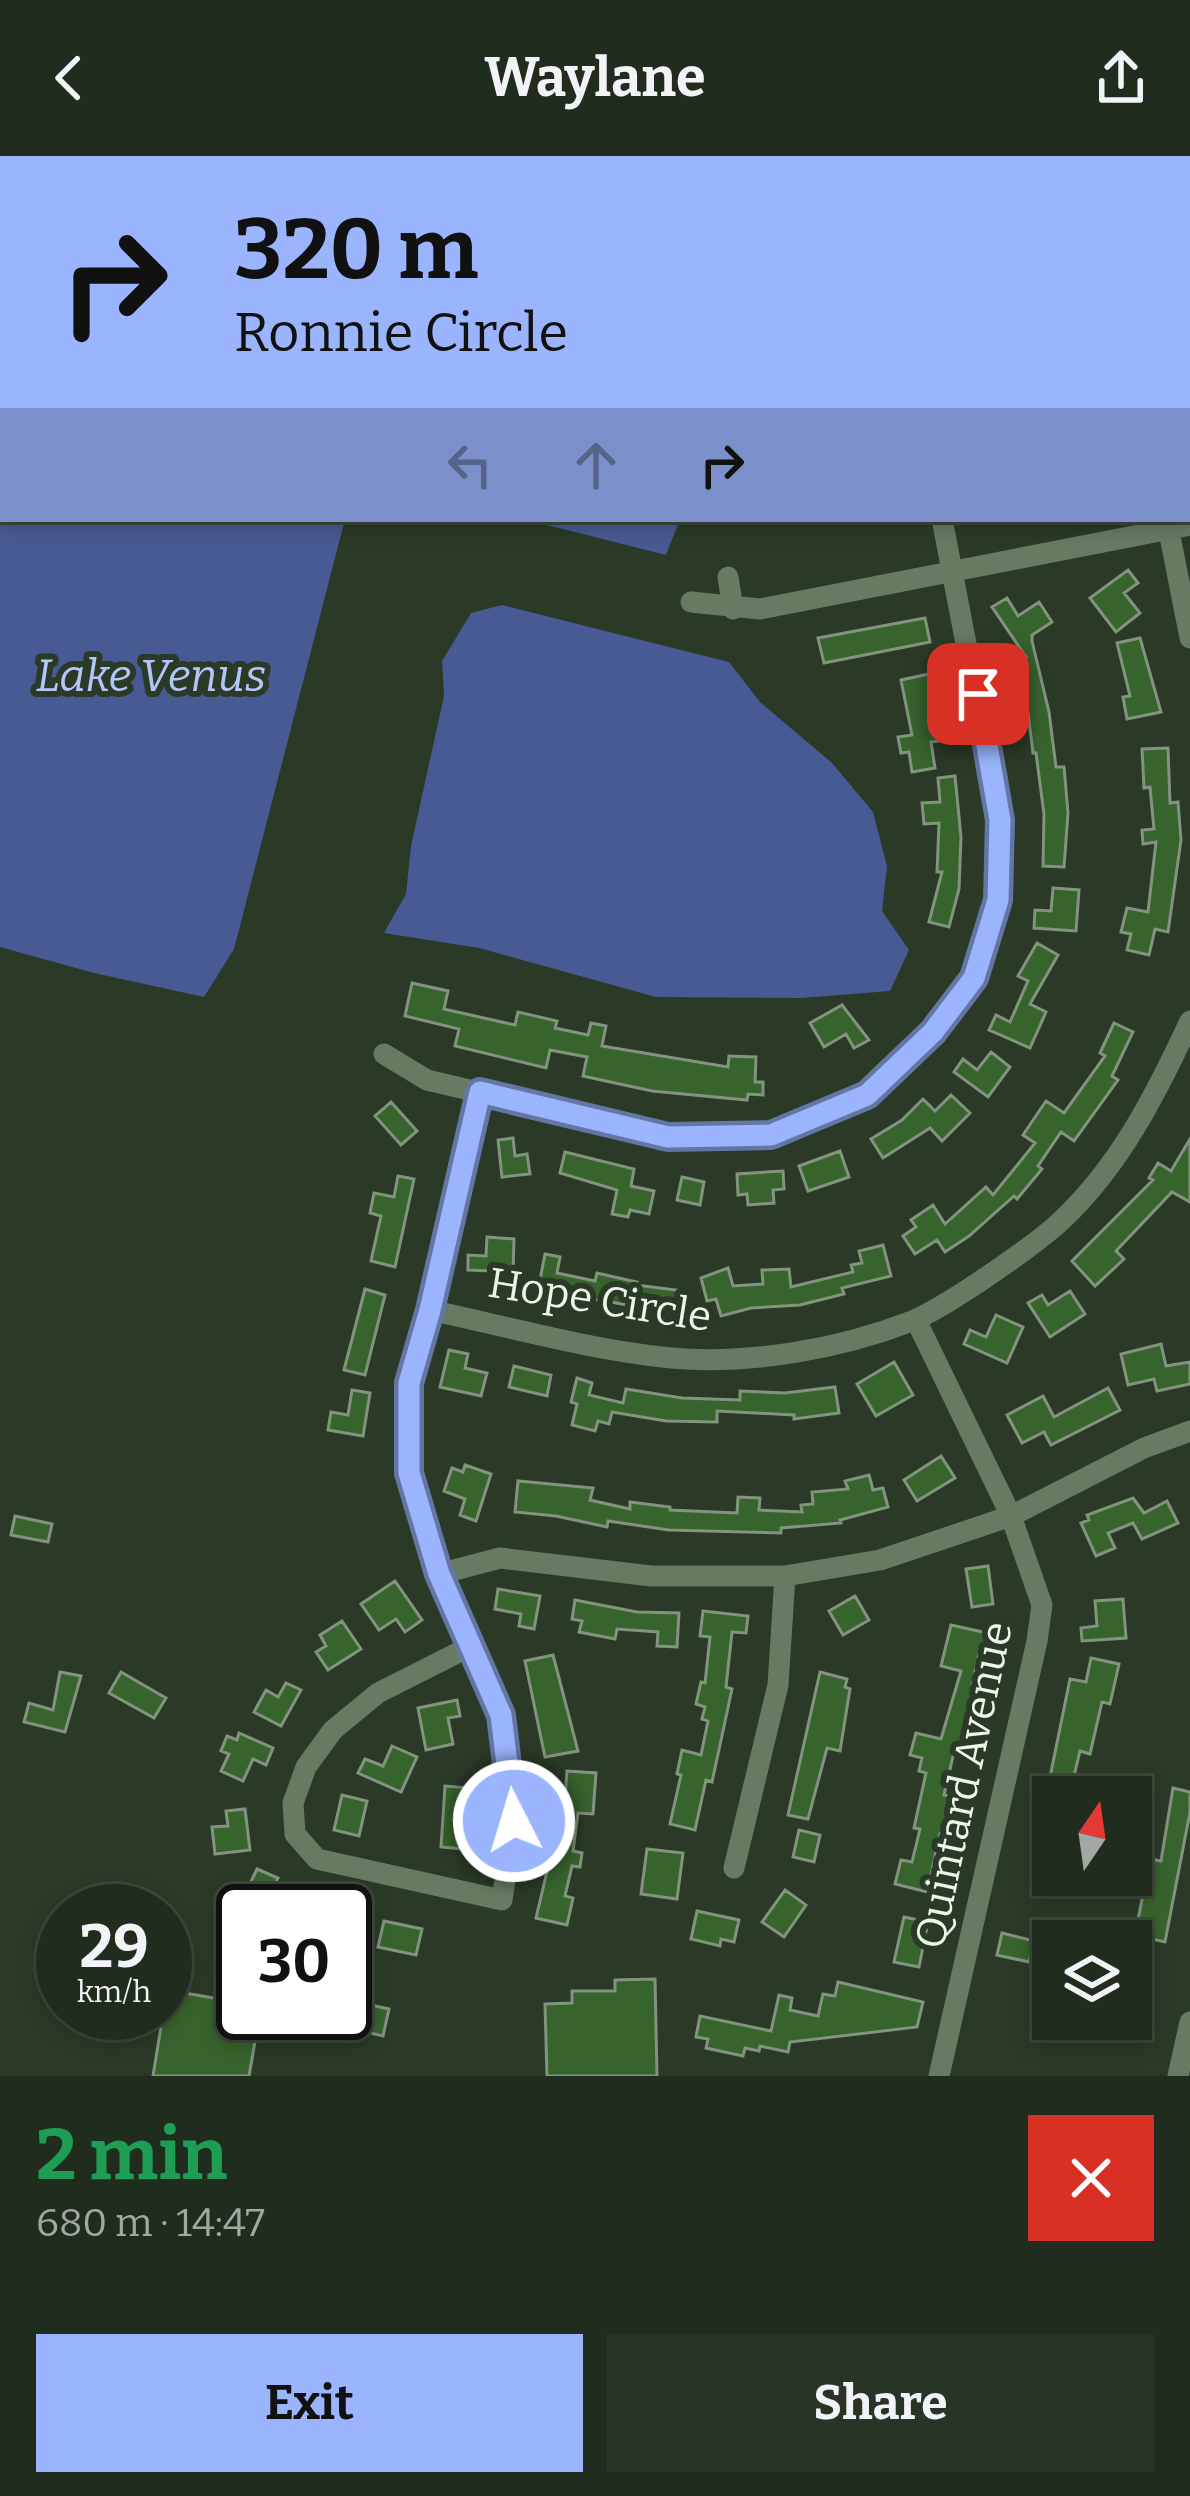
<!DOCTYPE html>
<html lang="en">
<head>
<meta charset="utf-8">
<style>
  :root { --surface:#202c1d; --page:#283426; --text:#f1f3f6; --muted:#a2a7a4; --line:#3d483b; --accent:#9ab5fd }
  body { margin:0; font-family:Bitter,serif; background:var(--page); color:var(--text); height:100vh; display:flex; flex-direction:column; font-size:45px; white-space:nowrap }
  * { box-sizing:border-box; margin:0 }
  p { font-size:39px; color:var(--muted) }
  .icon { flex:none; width:66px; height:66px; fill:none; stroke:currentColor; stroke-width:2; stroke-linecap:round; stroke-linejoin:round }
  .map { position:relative; height:1920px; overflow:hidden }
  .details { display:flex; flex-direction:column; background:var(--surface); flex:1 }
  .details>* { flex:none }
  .banner { position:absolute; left:0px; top:0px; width:1191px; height:366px; box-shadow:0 6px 18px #0003,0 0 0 3px var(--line); background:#9ab5fd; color:#111; overflow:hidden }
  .needle { width:78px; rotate:13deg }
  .fabs { position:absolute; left:1032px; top:1620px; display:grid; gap:24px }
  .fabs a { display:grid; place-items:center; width:120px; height:120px; border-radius:0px; background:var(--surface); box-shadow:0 6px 18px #0003,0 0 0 3px var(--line); font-size:60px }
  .speed { position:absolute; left:36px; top:1728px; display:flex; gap:24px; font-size:60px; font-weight:700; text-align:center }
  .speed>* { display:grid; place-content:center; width:156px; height:156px; border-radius:50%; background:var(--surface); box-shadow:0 6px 18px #0003,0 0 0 3px var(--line); line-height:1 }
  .speed small { font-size:30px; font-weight:400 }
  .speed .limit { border:6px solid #111; border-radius:18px; background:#fff; color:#111 }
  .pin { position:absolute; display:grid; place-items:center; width:102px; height:102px; color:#fff; margin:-51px; border-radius:24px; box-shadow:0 6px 18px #0006 }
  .me { position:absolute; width:132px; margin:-66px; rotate:355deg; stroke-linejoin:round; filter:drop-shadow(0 0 9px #0008) }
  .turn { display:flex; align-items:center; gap:42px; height:252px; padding:0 36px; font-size:54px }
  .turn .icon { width:156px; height:156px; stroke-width:2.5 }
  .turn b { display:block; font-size:84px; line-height:102px }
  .lanes { display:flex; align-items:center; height:114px; padding:0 36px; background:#0003; justify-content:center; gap:60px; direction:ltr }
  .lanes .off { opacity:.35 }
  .round { display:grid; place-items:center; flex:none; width:126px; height:126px; border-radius:0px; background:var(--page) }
  .overview { display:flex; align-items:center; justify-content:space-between; height:204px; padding:0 36px }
  h1 { font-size:72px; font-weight:700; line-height:90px; color:#1e9e55 }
  .button { display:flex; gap:24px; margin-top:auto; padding:24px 36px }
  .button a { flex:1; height:138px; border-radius:0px; background:var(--accent); color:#111; font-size:48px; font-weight:700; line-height:138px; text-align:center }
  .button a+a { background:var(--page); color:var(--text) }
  header { display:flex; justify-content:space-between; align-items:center; height:156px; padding:0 36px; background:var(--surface); font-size:54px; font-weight:700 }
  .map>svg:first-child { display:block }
</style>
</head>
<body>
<header><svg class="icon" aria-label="back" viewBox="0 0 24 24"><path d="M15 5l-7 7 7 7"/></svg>Waylane<svg class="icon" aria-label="share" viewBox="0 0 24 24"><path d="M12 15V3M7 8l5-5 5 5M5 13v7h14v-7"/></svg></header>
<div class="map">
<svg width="1190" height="1920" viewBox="0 0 1190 1920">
  <rect width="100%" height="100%" fill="#2b3a27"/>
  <path fill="#475a94" d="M0 0H420L3 3V363H345L234 793 204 841 94 817 0 791Z
    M581 0H1020L578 3Z
    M523 363H680L666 399Z
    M502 449 729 506 760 546 832 607 873 656 887 710 882 755 909 794 890 835 801 842 656 841 479 792 384 777 406 738 411 690 444 540 442 505 471 457Z"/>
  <path fill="#37632d" stroke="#82937e" stroke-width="3" d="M1128 414 1138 427 1124 437 1140 457 1116 476 1090 442Z
    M1007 442 1018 460 1039 446 1052 466 1032 479V485L1049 556 1056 611H1064L1068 657 1064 711 1043 710 1044 658 1036 597H1033L1027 548 1020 550 1010 504 1026 501 992 451Z
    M925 462 930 486 824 507 818 482Z
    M1140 482 1161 556 1127 563 1123 541 1130 540 1117 487Z
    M933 517 947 584 931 586 935 612 912 616 909 596 901 597 898 581 912 579 901 524Z
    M1168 592 1170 647 1178 646 1181 684 1168 776 1155 773 1149 799 1127 794 1131 778 1121 776 1127 752 1148 756 1156 686 1143 688 1142 674 1154 673 1150 631 1144 632 1142 593Z
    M955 620 961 681 959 733 949 771 929 766 942 716H937L939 667 924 668 922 647 940 646 938 622Z
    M1053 732 1079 734 1076 775 1034 772 1035 754 1051 755Z
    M1037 787 1058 799 1030 848 1046 856 1030 892 989 874 996 859 1010 866 1028 825 1018 820Z
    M412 827 448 835 444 853 515 869 518 856 557 865 555 872 588 879 591 867 606 870 602 890 728 911 729 900 756 901 755 926H763V939L748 938 747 944 652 935 583 920 587 901 550 894 546 912 455 890 459 873 405 860Z
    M842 849 869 884 854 892 846 878 824 891 810 867Z
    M1114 867 1133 876 1112 920 1118 924 1074 985 1061 976 1038 1010 1042 1013 1017 1043 1014 1040 969 1080 945 1096 937 1084 915 1098 903 1080 916 1071 911 1064 933 1049 945 1068 986 1031 993 1039 1035 987 1023 979 1046 945 1064 957 1105 900 1100 897Z
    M991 896 1010 911 988 941 954 916 963 903 977 914Z
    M951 939 970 957 942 985 930 972 883 1002 871 983 902 964 923 943 935 955Z
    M391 946 417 975 401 989 375 960Z
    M513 982 515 1000 527 998 530 1018 502 1021 498 984Z
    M1190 983V1046L1172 1036 1116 1095 1124 1103 1095 1130 1072 1105 1153 1024 1149 1022 1158 1007 1171 1015Z
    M840 995 849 1021 808 1035 799 1010Z
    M565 996 634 1013 631 1030 654 1035 649 1058 630 1054 628 1061 612 1058 617 1034 560 1017Z
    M783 1015 784 1033 773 1034 774 1047 748 1049 747 1038 738 1039 737 1018Z
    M398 1020 414 1023 395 1111 371 1105 381 1060 370 1057 374 1037 394 1041Z
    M682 1021 704 1026 700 1049 677 1044Z
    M487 1081 514 1083 513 1116 468 1114V1099L486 1100Z
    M883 1089 891 1120 842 1132 844 1138 800 1149 751 1152 721 1160 716 1143 707 1145 701 1122 728 1112 733 1130 763 1128 762 1114 789 1113 791 1131 853 1116 851 1109 862 1107 859 1095Z
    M545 1098 560 1101 557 1117 595 1125 597 1117 637 1126 636 1129 684 1135 682 1158 538 1134Z
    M365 1133 385 1139 365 1219 344 1214Z
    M1070 1135 1085 1158 1050 1181 1028 1147 1042 1139 1048 1149Z
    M996 1159 1023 1171 1007 1207 964 1188 970 1174 986 1181Z
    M1161 1188 1166 1210 1190 1206V1228L1157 1235 1154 1223 1128 1229 1121 1198Z
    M449 1194 468 1198 465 1212 487 1217 481 1240 440 1231Z
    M894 1206 913 1239 876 1260 857 1228Z
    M514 1210 551 1219 547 1240 509 1231Z
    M577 1222 592 1227 589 1239 623 1247 626 1233 682 1242 740 1244V1235L785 1237 835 1231 839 1257 794 1263V1259L717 1255V1266L666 1265 612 1256 609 1268 598 1265 595 1275 572 1269 577 1248 571 1246Z
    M1108 1232 1120 1254 1051 1289 1044 1276 1022 1287 1007 1259 1043 1240 1054 1261Z
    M352 1234 370 1237 363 1280 328 1274 331 1256 348 1259Z
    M941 1300 955 1322 917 1345 904 1324Z
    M465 1309 491 1318 476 1365 460 1359 465 1343 444 1335 452 1312 463 1316Z
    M869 1319 873 1334 883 1332 888 1351 840 1364 841 1367 781 1372V1377L669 1374 608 1365 607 1371 556 1360 515 1356 518 1325 593 1332 590 1344 630 1353V1346L670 1351V1354L737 1357 738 1341 760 1342 759 1354 802 1356 801 1349 813 1348 812 1336 848 1333 845 1325Z
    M1133 1342 1144 1357 1167 1345 1178 1367 1142 1383 1133 1367 1108 1377 1115 1392 1096 1400 1081 1367 1089 1364 1087 1359Z
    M15 1360 52 1368 48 1386 11 1379Z
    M988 1410 993 1448 972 1451 966 1413Z
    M395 1425 422 1464 405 1476 396 1463 379 1474 361 1448Z
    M498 1433 540 1440 534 1473 519 1470 521 1458 495 1453Z
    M855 1440 869 1464 843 1479 829 1455Z
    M1123 1443 1126 1482 1082 1485 1081 1472 1097 1470 1095 1445Z
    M575 1444 637 1456 679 1457 677 1491 657 1490 658 1476 617 1473 615 1483 579 1476 582 1465 572 1463Z
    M703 1455 748 1460 746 1477 732 1476 726 1531 732 1533 712 1626 706 1624 695 1674 670 1668 681 1619 677 1618 682 1594 701 1599 708 1565 702 1563 705 1551 696 1548 701 1526 705 1527 710 1481 700 1480Z
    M342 1465 361 1493 328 1514 316 1496 326 1490 320 1479Z
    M951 1469 996 1479 993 1496 980 1493 972 1529 983 1531 971 1585 968 1599 954 1596 944 1639 955 1641 947 1679 940 1678 927 1736 895 1728 901 1704 912 1706 920 1673 914 1672 926 1617 919 1615 922 1602 910 1599 916 1577 941 1583 961 1515 941 1510Z
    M553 1499 578 1595 545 1601 525 1505Z
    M1091 1502 1119 1508 1110 1548 1102 1546 1090 1598 1080 1595 1069 1641H1046L1070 1523 1086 1526Z
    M60 1516 81 1520 65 1576 24 1566 29 1547 53 1554Z
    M121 1516 166 1542 154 1562 109 1537Z
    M820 1516 847 1523 845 1531 850 1533 840 1595 827 1592 808 1663 788 1659Z
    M286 1527 301 1534 281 1570 254 1556 266 1534 278 1541Z
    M457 1544 460 1560 448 1562 453 1588 426 1594 418 1552Z
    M239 1577 273 1592 266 1609 253 1603 243 1625 221 1615 229 1598 221 1595 227 1580 237 1584Z
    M392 1590 417 1601 401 1636 358 1617 365 1603 383 1610Z
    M567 1615 596 1617 593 1658 578 1657 573 1695 582 1697 580 1711 572 1710 565 1740 573 1742 567 1769 536 1762 549 1707 553 1655H549L550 1640 565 1641Z
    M445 1630 469 1632 464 1693 441 1691Z
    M1173 1632 1190 1636V1656L1165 1786 1135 1779 1150 1703 1161 1705Z
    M342 1639 367 1645 359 1680 334 1674Z
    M1048 1642H1053V1690L1038 1686Z
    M245 1653 250 1694 215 1698 212 1671 228 1670 226 1655Z
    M799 1674 820 1679 814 1706 793 1701Z
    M647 1693 683 1697 677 1743 641 1738Z
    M257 1713 278 1722 269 1741 298 1755H237Z
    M785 1734 806 1749 784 1781 762 1766Z
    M697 1755 739 1764 734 1786 721 1783 720 1790 691 1783Z
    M904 1761 928 1766 919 1811 894 1806Z
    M384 1765 422 1773 416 1799 378 1791Z
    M1002 1777 1034 1785 1029 1806 997 1799Z
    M655 1823 657 1920H547L545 1848 572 1847V1835H615V1824Z
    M838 1826 923 1846 917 1871 790 1886 788 1896 760 1890 759 1895 745 1892 743 1900 706 1892 708 1883 696 1881 700 1860 771 1875 779 1839 792 1842 790 1854 818 1860 823 1838 835 1840Z
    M167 1834 243 1847V1857H260L249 1920H153Z
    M356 1846 389 1853 383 1880 350 1872Z"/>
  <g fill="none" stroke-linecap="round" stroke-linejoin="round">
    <path stroke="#677a62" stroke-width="21" d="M1167 365 1190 482
      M728 421 733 453
      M691 446 760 453 1190 369
      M384 898 427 924 668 981 771 978 867 939 933 876 974 822 998 744 1000 664 942 363
      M430 1154C509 1171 590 1194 671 1202 749 1209 840 1193 912 1165 946 1151 1036 1089 1063 1063 1121 1008 1157 936 1190 865
      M916 1164 1011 1360 1042 1449 1037 1485 939 1920
      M439 1418 500 1402 651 1420H785L880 1404 1011 1360 1144 1292 1190 1275
      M469 1491 378 1537 333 1574 306 1611 293 1647 295 1678 317 1703 502 1744 514 1665 501 1559 439 1418 409 1317V1227L480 936
      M734 1712 778 1529 785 1420
      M1178 1920 1190 1866"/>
  </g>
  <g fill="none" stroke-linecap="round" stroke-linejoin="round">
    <defs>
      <path id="route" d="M514 1665 501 1559 439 1418 409 1317V1227L430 1154 480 936 668 981 771 979 867 939 933 876 974 822 998 744 1000 664 978 538"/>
    </defs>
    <use href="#route" stroke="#6476a4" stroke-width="30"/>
    <use href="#route" stroke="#9ab5fd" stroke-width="21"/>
  </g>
  <g text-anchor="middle" stroke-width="12" stroke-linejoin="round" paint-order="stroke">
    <g font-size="42" fill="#ebf5e9" stroke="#2b3a27">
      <text transform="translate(600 1143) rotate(9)" y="15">Hope Circle</text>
      <text transform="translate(963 1629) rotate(-78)" y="15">Quintard Avenue</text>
    </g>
    <g font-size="45" font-style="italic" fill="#b2c6fa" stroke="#2b3a27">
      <text x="151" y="535">Lake Venus</text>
    </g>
  </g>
</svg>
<div class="fabs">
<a><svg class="needle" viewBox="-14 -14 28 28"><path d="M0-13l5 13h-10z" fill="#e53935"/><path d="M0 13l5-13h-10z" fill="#a2a7a4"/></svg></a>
<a><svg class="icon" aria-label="layers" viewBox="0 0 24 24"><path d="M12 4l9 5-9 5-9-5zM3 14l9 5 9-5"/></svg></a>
</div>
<div class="speed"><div>29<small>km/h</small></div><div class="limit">30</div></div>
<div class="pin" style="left:978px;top:538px;background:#d93025"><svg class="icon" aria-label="arrive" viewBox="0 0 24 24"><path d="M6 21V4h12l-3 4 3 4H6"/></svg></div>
<svg class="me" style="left:514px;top:1665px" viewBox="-20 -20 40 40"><circle r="17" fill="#9ab5fd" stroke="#fff" stroke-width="3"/><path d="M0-11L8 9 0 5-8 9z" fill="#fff"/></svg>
<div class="banner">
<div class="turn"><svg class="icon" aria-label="right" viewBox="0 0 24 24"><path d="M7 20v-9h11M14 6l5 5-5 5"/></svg><div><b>320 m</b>Ronnie Circle</div></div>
<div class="lanes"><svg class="icon off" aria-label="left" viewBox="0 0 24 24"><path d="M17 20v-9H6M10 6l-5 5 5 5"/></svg><svg class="icon off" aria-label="ahead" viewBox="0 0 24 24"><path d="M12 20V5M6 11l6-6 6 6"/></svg><svg class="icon" aria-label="right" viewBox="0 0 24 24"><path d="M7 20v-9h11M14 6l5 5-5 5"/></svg></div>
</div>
</div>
<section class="details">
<div class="overview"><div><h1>2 min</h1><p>680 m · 14:47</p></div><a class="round" style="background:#d93025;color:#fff"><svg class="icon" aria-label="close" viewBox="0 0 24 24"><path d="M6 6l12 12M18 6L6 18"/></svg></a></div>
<div class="button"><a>Exit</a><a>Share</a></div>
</section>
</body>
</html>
